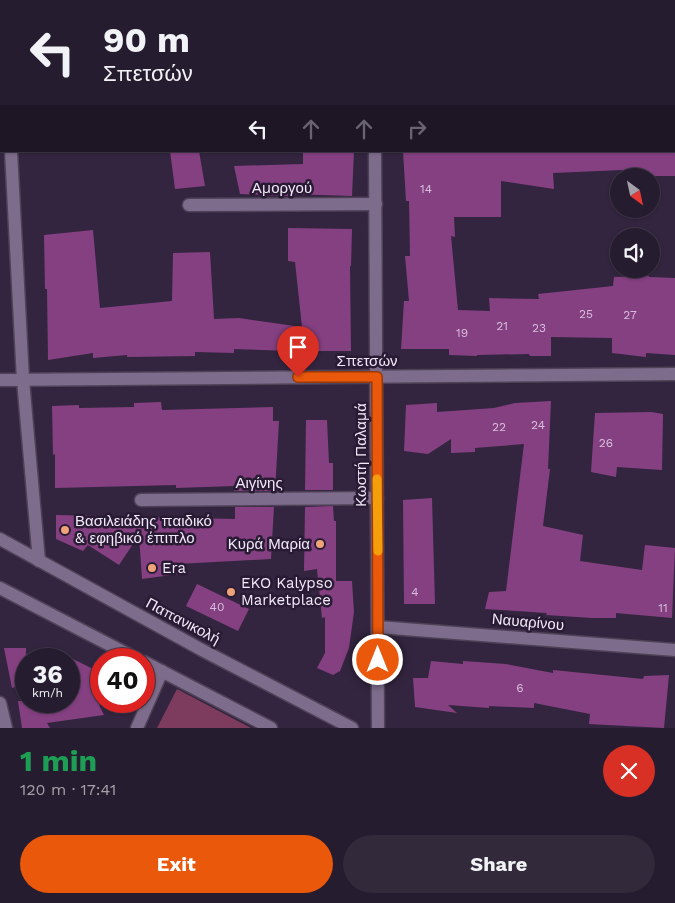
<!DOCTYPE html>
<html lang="en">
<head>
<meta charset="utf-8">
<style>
  :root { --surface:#261c2f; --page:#32293b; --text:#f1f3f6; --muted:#a4a1aa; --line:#423a4b; --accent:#ea580c }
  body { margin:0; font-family:"Work Sans",sans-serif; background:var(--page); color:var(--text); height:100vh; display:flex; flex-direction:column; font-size:19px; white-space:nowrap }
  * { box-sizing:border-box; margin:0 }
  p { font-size:16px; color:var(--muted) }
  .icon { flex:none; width:28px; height:28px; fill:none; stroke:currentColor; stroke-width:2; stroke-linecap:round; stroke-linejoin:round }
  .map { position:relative; height:728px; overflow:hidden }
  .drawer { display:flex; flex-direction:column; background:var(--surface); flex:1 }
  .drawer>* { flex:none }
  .guide { position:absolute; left:0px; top:0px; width:675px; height:152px; box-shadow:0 1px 4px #0004,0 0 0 1px var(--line); background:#261c2f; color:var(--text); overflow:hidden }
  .needle { width:32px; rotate:147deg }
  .tools { position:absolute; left:610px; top:168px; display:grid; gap:10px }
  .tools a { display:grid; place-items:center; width:50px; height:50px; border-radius:50%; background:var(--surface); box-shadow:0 1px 4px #0004,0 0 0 1px var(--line); font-size:25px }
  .speed { position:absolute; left:15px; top:648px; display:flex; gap:10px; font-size:25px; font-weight:700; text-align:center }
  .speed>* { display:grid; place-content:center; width:65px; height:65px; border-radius:50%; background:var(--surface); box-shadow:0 1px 4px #0004,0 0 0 1px var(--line); line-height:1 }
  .speed small { font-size:12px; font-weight:400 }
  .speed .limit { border:8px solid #d22; background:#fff; color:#111 }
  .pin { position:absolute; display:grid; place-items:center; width:42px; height:42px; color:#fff; margin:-51px -21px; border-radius:50% 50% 50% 0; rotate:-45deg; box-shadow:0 0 5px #0007 }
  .pin .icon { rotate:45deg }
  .me { position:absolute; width:55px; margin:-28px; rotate:0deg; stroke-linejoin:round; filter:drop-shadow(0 0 4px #0008) }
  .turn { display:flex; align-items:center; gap:18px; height:105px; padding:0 20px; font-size:22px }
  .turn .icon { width:65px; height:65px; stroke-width:2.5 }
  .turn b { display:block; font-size:35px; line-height:42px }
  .lanes { display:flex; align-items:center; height:48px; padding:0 20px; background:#0003; justify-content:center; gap:25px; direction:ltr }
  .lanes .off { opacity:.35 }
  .round { display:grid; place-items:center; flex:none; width:52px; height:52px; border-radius:26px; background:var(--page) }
  .headline { display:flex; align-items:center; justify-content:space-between; height:85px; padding:0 20px }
  h1 { font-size:30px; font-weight:700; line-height:38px; color:#1e9e55 }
  .action { display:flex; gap:10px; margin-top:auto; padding:10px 20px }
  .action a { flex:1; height:58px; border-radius:30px; background:var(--accent); color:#fff; font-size:20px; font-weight:700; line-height:58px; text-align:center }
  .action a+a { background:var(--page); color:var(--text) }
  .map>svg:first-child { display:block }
</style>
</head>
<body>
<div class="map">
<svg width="675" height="728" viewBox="0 0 675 728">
  <rect width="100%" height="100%" fill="#33253f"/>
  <path fill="#7d3c5e" d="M177 689 251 728H157Z"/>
  <path fill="#854082" d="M170 151H199L205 186 175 189Z
    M303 151H354L352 196 288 194V196L240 194 234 166 303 164Z
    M403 151H675V176H622V170L553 173 554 189 501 181V217H454L455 237 451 236 458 310 490 311 489 298 539 299 538 294 613 286 614 277 649 276V277L675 278V355L646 353V357L612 353V338L551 337V356H530L529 354 477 355V356L449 355V349H401L404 301H409L405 256H410L409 201H406Z
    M288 228 352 229 351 266H350L351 351H292L234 349V353L195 352V356L127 357V355L93 358V353L48 360 47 289H45L44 235 93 230 100 308 172 301 173 253 210 252 214 319 239 318 302 327 295 262 288 261Z
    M551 401 548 469H550L543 526 583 535 580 561 642 570 645 545 675 548 672 618 616 613V618H592L546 615 547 613 485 609 489 592 506 591 524 444 475 448V452L451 453V439L428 454 404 451 406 405 437 403V412L494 408 515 403Z
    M161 402 162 410 273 407V421H279L275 491H234V486L176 488V485L55 488V454L53 455 52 406 79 405V408L134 407V403Z
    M651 412 663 414 662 470 617 467 616 477 591 472 595 413Z
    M306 420H327L329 463H333V490H305Z
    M432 498 435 604H404L403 500Z
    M333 506 334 521H336V581H352L354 612 349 648 340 671 333 675 317 668 325 653V617L322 618 317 569 304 571 305 507Z
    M235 507H274L271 559 159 565 179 574 142 579 139 535 119 565 88 545 83 551 56 539V515L98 516V521L138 519V517L235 519Z
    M197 584 249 609 238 631 186 606Z
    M4 648H26V684L12 688Z
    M69 657 101 673V679L99 684V705L104 715 47 723 50 728H22L18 701H69Z
    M431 661 463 664V661L506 664 553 673V670L643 679 644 676 669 675 664 728 589 724 590 714 534 703V708L489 706V708L448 705 457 713 415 707 413 678H428Z"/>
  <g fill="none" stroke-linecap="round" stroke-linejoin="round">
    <defs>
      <path id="minor" d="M5 0V1
        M375 1V0
        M615 1V0
        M11 151 23 380 39 561
        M189 205 376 204
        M0 380 675 374
        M141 500 377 498
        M378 627 675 650
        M0 703 6 728
        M137 728 162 671"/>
      <path id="tertiary" d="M674 108H675
        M0 134H1
        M375 151 378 728"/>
      <path id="secondary" d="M0 539 202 650 352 728
        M0 588 137 659
        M144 662 271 728"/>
    </defs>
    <use href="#minor" stroke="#4f4258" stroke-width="15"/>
    <use href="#tertiary" stroke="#4f4258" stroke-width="15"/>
    <use href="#secondary" stroke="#4f4258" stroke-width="15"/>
    <use href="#minor" stroke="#7d6c8b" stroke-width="12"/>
    <use href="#tertiary" stroke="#7d6c8b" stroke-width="12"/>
    <use href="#secondary" stroke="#7d6c8b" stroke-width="12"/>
  </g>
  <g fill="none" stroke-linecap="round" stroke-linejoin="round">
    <defs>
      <path id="route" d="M298 377H377L378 660"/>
    </defs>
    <use href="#route" stroke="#983908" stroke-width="12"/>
    <use href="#route" stroke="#ea580c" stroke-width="9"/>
    <path stroke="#f59e0b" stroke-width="9" d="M377 479 378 551"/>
  </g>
  <g fill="#f0a279" stroke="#291b34" stroke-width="2">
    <circle cx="65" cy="530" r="5"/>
    <circle cx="320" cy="544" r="5"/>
    <circle cx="152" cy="568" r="5"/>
    <circle cx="231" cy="592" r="5"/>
  </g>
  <g text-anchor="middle" stroke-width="5" stroke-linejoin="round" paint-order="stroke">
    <g font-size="12" fill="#d7bfdc">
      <text x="426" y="193">14</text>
      <text x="586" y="318">25</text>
      <text x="630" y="319">27</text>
      <text x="502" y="330">21</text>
      <text x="539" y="332">23</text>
      <text x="462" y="337">19</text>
      <text x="538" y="429">24</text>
      <text x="499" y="431">22</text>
      <text x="606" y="447">26</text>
      <text x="415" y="596">4</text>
      <text x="217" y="611">40</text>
      <text x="663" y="612">11</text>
      <text x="520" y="692">6</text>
    </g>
    <g font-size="15" fill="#f2e9fa" stroke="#291b34">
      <text x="282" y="193">Αμοργού</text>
      <text x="367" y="366">Σπετσών</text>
      <text transform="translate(361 455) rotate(-90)" y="5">Κωστή Παλαμά</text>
      <text x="259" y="488">Αιγίνης</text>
      <text transform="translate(183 621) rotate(28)" y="5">Παπανικολή</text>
      <text transform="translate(528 622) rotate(5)" y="5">Ναυαρίνου</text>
    </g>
    <g font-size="15" fill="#f2e9fa" stroke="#291b34" text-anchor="start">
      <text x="75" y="526">Βασιλειάδης παιδικό<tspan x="75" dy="17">&amp; εφηβικό έπιπλο</tspan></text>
      <text x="310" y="549" text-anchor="end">Κυρά Μαρία</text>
      <text x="162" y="573">Era</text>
      <text x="241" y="588">EKO Kalypso<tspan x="241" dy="17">Marketplace</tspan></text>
    </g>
  </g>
</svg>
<div class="tools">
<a><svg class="needle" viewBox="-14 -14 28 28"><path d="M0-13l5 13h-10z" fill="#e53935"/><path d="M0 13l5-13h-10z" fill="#a4a1aa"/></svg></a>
<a><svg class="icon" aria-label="sound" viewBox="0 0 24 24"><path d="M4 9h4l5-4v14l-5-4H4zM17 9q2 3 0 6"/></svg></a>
</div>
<div class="speed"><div>36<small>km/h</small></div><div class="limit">40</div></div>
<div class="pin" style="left:298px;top:377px;background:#d93025"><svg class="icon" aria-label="arrive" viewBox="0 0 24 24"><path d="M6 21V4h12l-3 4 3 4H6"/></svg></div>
<svg class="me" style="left:378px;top:660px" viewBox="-20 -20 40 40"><circle r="17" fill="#ea580c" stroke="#fff" stroke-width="3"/><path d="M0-11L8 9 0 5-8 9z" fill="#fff"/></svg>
<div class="guide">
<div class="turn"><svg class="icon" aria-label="left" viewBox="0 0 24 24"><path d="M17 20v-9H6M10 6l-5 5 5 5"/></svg><div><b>90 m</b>Σπετσών</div></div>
<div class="lanes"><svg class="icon" aria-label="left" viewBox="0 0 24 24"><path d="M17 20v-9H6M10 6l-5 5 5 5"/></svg><svg class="icon off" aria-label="ahead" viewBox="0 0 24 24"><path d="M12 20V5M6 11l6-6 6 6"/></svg><svg class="icon off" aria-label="ahead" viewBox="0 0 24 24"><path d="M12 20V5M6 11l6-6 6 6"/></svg><svg class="icon off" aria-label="right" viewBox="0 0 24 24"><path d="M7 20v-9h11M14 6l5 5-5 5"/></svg></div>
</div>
</div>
<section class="drawer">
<div class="headline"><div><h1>1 min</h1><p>120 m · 17:41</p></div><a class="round" style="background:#d93025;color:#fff"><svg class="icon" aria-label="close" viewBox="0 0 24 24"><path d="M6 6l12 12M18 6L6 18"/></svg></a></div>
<div class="action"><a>Exit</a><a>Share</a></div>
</section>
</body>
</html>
